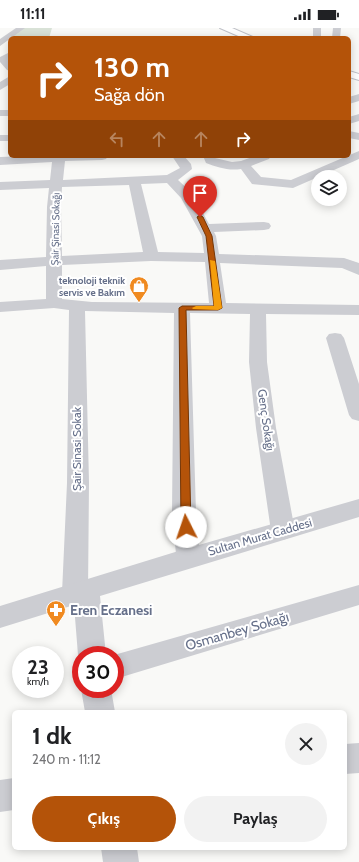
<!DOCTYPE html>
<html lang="tr">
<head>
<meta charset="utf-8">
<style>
  :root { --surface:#fff; --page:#f2f2f2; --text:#202124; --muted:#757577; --accent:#b45309 }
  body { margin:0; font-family:Cabin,sans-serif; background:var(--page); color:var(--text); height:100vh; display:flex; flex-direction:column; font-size:15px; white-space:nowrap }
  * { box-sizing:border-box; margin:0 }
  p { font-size:13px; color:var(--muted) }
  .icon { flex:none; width:22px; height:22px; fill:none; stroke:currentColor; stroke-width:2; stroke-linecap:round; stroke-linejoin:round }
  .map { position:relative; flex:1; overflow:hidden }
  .details { position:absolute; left:12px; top:682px; width:335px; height:140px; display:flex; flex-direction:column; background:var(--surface); border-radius:6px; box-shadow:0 2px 10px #0003 }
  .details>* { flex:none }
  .banner { position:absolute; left:8px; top:8px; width:343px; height:122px; border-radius:6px; box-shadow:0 2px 10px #0003; background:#b45309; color:#fff; overflow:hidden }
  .tools { position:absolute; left:311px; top:142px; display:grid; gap:8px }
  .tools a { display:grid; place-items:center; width:36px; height:36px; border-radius:50%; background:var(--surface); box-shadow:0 2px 10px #0003; font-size:20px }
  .speed { position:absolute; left:12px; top:618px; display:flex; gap:8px; font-size:20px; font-weight:700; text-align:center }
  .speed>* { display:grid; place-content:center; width:52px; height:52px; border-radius:50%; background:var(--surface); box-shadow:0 2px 10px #0003; line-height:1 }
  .speed small { font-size:10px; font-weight:400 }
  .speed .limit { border:6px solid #d22; background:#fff; color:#111 }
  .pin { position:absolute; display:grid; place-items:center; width:34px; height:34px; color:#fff; margin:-41px -17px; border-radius:50% 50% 50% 0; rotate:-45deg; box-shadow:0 0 4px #0007 }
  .pin .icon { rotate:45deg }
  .me { position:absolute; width:44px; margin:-22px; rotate:356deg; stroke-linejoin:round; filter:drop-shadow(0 0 3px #0008) }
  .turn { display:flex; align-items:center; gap:14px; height:84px; padding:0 20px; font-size:18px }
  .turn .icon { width:52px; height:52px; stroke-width:2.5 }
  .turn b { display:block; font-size:28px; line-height:34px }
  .lanes { display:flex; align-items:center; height:38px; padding:0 20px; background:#0003; justify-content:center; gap:20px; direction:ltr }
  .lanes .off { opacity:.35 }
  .round { display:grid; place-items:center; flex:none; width:42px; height:42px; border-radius:21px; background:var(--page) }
  .headline { display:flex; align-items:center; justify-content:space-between; height:68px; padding:0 20px }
  h1 { font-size:24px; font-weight:700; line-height:30px }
  .action { display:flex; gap:8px; margin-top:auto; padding:8px 20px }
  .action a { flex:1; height:46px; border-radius:24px; background:var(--accent); color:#fff; font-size:16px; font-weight:700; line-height:46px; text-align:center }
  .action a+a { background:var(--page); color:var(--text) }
  .status { display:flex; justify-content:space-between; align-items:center; height:28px; padding:0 20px; background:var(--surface); direction:ltr }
  .status svg { height:11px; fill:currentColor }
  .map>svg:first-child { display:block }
</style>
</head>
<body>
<div class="status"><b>11:11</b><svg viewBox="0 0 49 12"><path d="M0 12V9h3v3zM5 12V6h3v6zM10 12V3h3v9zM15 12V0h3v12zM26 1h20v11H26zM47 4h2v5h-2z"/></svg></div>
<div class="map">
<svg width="359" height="834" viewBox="0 0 359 834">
  <rect width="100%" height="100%" fill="#f9f9f7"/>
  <path fill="#d9e2d7" d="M23 0H52L49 10H10V11H8Z"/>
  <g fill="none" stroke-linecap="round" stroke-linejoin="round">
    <defs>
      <path id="secondary" d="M220 0H232L255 10H243Z
        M349 43 359 46V52L349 49Z"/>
    </defs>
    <use href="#secondary" stroke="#c0c2c8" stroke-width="2"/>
    <path fill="#cccdd2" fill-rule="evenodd" d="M16 0H25L0 18V11Z
      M313 0H321V10H313Z
      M333 0H341L340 10H332Z
      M10 24V30L8 32 10 34V43L7 42 0 34V29Z
      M10 48V56L0 62V54Z
      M359 66V73L349 76V69Z
      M0 82H10V88H0Z
      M359 86V93L349 96V89Z
      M349 103 359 105V112L349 110Z
      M0 107H10V113H0Z
      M359 123V131L293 160 252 156 241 141C228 143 217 139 206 135L203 128H215V130L232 134 241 133 255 128H271L269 131 251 138 261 149 291 152Z
      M28 128H108L106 131 102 132 65 133 63 152 167 147 180 140 172 128H184L191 136 192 141 178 152 192 165 209 196 264 194 269 195 271 198 269 201 264 202 214 204 216 208 219 226 344 230 359 235V247L342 240 220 235 226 275 359 277V287L266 286 267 334 276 400 295 503 291 509 283 512 275 509 271 503 256 400 249 334 250 286 190 285 196 485 200 528C194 539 188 541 176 538L173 531 176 526 172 485 174 285 85 283 89 455 88 565 84 572 75 575 66 572 62 565 67 455 69 282 54 280 0 284V274L46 271V238L0 242V232L46 229 47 179 49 160 0 162V154L50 152 52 134 0 137V129ZM167 155 181 170 202 208 204 225 158 224 141 156ZM129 157 143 224 62 228 61 179 62 159ZM151 233 205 234 209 275 92 274 62 271V237Z
      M335 305 341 306 344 310 359 356V393L352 391 349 387 326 310 329 306Z
      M359 557V577L115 651 114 627Z
      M359 715V745L345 746V716Z
      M14 750V782L0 784V752Z"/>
    <path fill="#cccdd2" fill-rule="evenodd" d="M359 471V489L100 568 106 627H81V634L78 627 74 577 0 600V578L185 521Z
      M81 661H111L115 684H85Z
      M101 820H137L139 834H103Z"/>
    <use href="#secondary" fill="#fff" fill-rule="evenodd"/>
  </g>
  <path fill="#b45309" stroke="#753606" d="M200 187 203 189 212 208 222 280 218 282H186L191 499 189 502H182L181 499 179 280 182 278H214L206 208 197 189Z"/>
  <path fill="#f59e0b" d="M210 232 215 233 222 280 218 282 193 281 192 280 196 278H214Z"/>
  <defs>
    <symbol id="shop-pin" viewBox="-11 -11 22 30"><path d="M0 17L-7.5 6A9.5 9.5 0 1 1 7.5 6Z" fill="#f08a20" stroke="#fff"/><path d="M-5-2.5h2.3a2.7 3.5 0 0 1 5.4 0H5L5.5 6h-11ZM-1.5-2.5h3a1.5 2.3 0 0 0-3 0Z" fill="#fff"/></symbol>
    <symbol id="pharmacy-pin" viewBox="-11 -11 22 30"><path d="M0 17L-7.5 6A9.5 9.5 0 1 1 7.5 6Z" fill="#f08a20" stroke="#fff"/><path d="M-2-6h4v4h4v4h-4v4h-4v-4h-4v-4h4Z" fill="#fff"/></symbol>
  </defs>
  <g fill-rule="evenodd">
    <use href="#shop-pin" x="128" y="247" width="22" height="30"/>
    <use href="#pharmacy-pin" x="45" y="571" width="22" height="30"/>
  </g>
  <g text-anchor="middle" stroke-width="4" stroke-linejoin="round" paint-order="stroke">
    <g font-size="10" fill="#66708a" stroke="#fff">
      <text transform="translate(55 201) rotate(-89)" y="4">Şair Şinasi Sokağı</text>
    </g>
    <g font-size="10" font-weight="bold" fill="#66708a" stroke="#fff" text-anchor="end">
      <text x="125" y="256">teknoloji teknik<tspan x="125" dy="12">servis ve Bakım</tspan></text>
    </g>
    <g font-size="12" fill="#66708a" stroke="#fff">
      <text transform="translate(266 392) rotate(82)" y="4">Genç Sokağı</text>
      <text transform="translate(77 421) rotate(-90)" y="4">Şair Sinasi Sokak</text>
      <text transform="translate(260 509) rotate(-16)" y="4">Sultan Murat Caddesi</text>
    </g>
    <g font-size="14" font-weight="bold" fill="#66708a" stroke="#fff" text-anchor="start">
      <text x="70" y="587">Eren Eczanesi</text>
    </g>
    <g font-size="14" fill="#66708a" stroke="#fff">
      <text transform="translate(237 603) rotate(-16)" y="5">Osmanbey Sokağı</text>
    </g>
  </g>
</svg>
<div class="tools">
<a><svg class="icon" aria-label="layers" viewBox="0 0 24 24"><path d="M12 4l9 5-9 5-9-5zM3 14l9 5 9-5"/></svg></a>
</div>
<div class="speed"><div>23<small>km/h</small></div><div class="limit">30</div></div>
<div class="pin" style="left:200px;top:189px;background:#d93025"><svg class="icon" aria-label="arrive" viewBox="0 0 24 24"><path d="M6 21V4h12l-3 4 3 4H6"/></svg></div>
<svg class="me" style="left:186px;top:499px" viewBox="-20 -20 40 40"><circle r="19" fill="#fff"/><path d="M0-13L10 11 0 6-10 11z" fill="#b45309"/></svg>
<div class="banner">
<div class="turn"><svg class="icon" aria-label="right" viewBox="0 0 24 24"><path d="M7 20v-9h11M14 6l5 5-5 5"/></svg><div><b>130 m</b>Sağa dön</div></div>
<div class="lanes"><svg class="icon off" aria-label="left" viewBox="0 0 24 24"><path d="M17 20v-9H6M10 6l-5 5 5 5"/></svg><svg class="icon off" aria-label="ahead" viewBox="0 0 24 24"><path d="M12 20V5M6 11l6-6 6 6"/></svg><svg class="icon off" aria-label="ahead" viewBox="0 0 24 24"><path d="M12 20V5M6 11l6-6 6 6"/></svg><svg class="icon" aria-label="right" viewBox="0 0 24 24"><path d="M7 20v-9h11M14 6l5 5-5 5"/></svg></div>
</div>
<section class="details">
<div class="headline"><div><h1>1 dk</h1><p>240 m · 11:12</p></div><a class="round"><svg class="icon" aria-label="close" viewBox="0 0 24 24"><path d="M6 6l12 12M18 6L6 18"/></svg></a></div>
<div class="action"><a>Çıkış</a><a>Paylaş</a></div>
</section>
</div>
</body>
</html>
